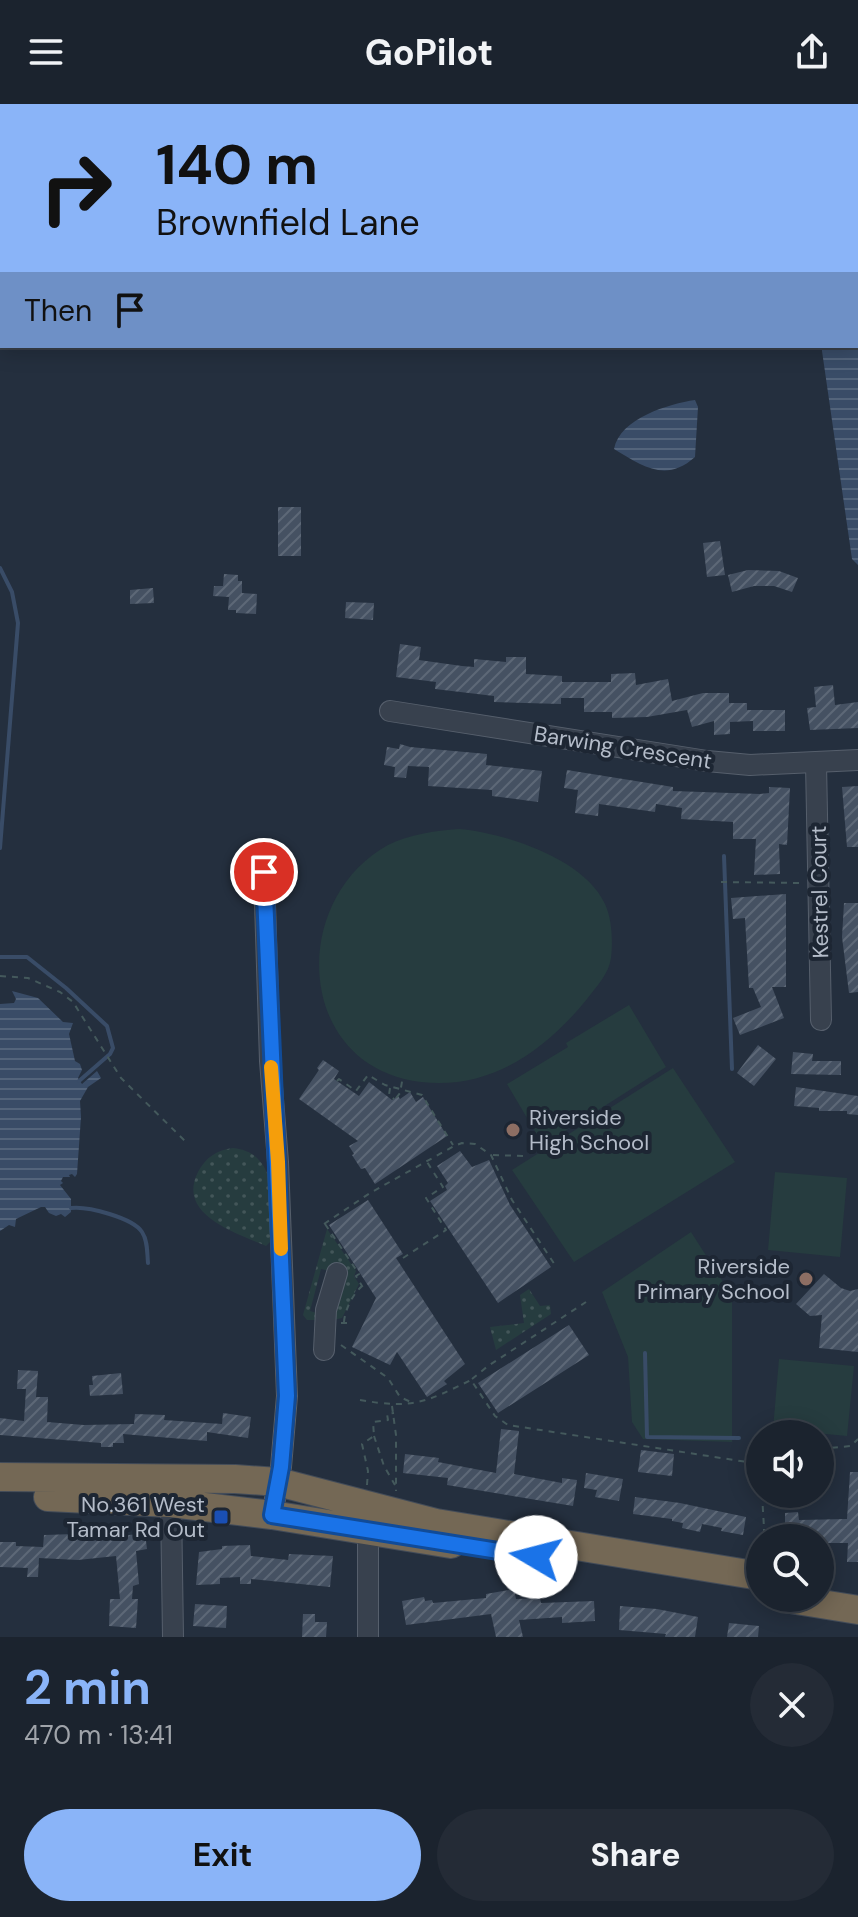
<!DOCTYPE html>
<html lang="en">
<head>
<meta charset="utf-8">
<style>
  :root { --surface:#1b232e; --page:#242b36; --text:#f1f3f6; --muted:#a0a4aa; --line:#39404a; --accent:#8ab4f8 }
  body { margin:0; font-family:"DM Sans",sans-serif; background:var(--page); color:var(--text); height:100vh; display:flex; flex-direction:column; font-size:30px; white-space:nowrap }
  * { box-sizing:border-box; margin:0 }
  p { font-size:26px; color:var(--muted) }
  .icon { flex:none; width:44px; height:44px; fill:none; stroke:currentColor; stroke-width:2; stroke-linecap:round; stroke-linejoin:round }
  .map { position:relative; height:1533px; overflow:hidden }
  .sheet { display:flex; flex-direction:column; background:var(--surface); flex:1 }
  .sheet>* { flex:none }
  .guide { position:absolute; left:0px; top:0px; width:858px; height:244px; box-shadow:0 4px 20px #0003,0 0 0 2px var(--line); background:#8ab4f8; color:#111; overflow:hidden }
  .controls { position:absolute; left:746px; top:1316px; display:grid; gap:16px }
  .controls a { display:grid; place-items:center; width:88px; height:88px; border-radius:50%; background:var(--surface); box-shadow:0 4px 20px #0003,0 0 0 2px var(--line); font-size:40px }
  .pin { position:absolute; display:grid; place-items:center; width:68px; height:68px; color:#fff; margin:-34px; border:4px solid #fff; border-radius:50%; box-shadow:0 2px 8px #0007 }
  .me { position:absolute; width:88px; margin:-44px; rotate:278deg; stroke-linejoin:round; filter:drop-shadow(0 0 6px #0008) }
  .turn { display:flex; align-items:center; gap:28px; height:168px; padding:0 24px; font-size:36px }
  .turn .icon { width:104px; height:104px; stroke-width:2.5 }
  .turn b { display:block; font-size:56px; line-height:68px }
  .then { display:flex; align-items:center; height:76px; padding:0 24px; background:#0003; gap:16px; font-size:30px }
  .round { display:grid; place-items:center; flex:none; width:84px; height:84px; border-radius:42px; background:var(--page) }
  .overview { display:flex; align-items:center; justify-content:space-between; height:136px; padding:0 24px }
  h1 { font-size:48px; font-weight:700; line-height:60px; color:var(--accent) }
  .action { display:flex; gap:16px; margin-top:auto; padding:16px 24px }
  .action a { flex:1; height:92px; border-radius:48px; background:var(--accent); color:#111; font-size:32px; font-weight:700; line-height:92px; text-align:center }
  .action a+a { background:var(--page); color:var(--text) }
  header { display:flex; justify-content:space-between; align-items:center; height:104px; padding:0 24px; background:var(--surface); font-size:36px; font-weight:700 }
  .map>svg:first-child { display:block }
</style>
</head>
<body>
<header><svg class="icon" aria-label="menu" viewBox="0 0 24 24"><path d="M4 6h16M4 12h16M4 18h16"/></svg>GoPilot<svg class="icon" aria-label="share" viewBox="0 0 24 24"><path d="M12 15V3M7 8l5-5 5 5M5 13v7h14v-7"/></svg></header>
<div class="map">
<svg width="858" height="1533" viewBox="0 0 858 1533">
  <defs>
    <pattern id="grass-dots" width="8" height="8" patternUnits="userSpaceOnUse" patternTransform="scale(2)"><rect width="8" height="8" fill="#263c3f"/><path d="M2 2h.1M6 6h.1" fill="none" stroke="#435659" stroke-width="1.8" stroke-linecap="round"/></pattern>
    <pattern id="water-rules" width="6" height="5" patternUnits="userSpaceOnUse" patternTransform="scale(2)"><rect width="6" height="5" fill="#394c67"/><path d="M0 2.5h6" fill="none" stroke="#53647b"/></pattern>
    <pattern id="building-hatch" width="6" height="6" patternUnits="userSpaceOnUse" patternTransform="scale(2)"><rect width="6" height="6" fill="#455162"/><path d="M-1 1l2-2M0 6l6-6M5 7l2-2" fill="none" stroke="#5d6877"/></pattern>
  </defs>
  <rect width="100%" height="100%" fill="#242f3e"/>
  <path fill="url(#grass-dots)" d="M233 1044C280 1049 271 1102 272 1136L266 1142C237 1129 176 1111 198 1068 206 1053 217 1046 233 1044Z
    M327 1125 356 1167 354 1172 359 1180 342 1214 333 1216 330 1167 321 1165 310 1207 320 1210V1216H307L303 1211Z
    M529 1185 540 1202 550 1201 551 1210 496 1246 490 1223 524 1219 520 1191Z"/>
  <path fill="#263c3f" d="M459 725C504 729 584 754 605 800 612 815 613 837 611 854 609 870 596 883 587 895 545 947 490 986 421 978 295 963 288 796 388 741 410 730 434 727 459 725Z
    M629 901 666 963 543 1041 507 980 568 943 566 939Z
    M673 964 735 1058 574 1158 512 1066Z
    M775 1068 847 1074 840 1153 768 1146Z
    M691 1128 732 1192V1338L643 1335 632 1318 628 1253 602 1188Z
    M779 1255 854 1262 847 1332 773 1325Z"/>
  <path fill="url(#water-rules)" d="M858 169V461L852 455 822 247V242H856Z
    M695 296 698 303 695 353C666 379 642 362 614 345 620 314 669 300 695 296Z
    M12 887 38 894 63 918 73 919 69 930 75 957 80 960 82 966 78 974 82 980 97 967 101 974 88 983 80 997 81 1013 77 1070 75 1073 72 1070 69 1071 70 1073H63L61 1077 63 1079 60 1081 71 1095V1108L65 1113 61 1110 56 1112 49 1109 45 1103H41L16 1115 15 1123 9 1121 0 1127V900L14 899 16 895Z"/>
  <g fill="none" stroke-linecap="round" stroke-linejoin="round">
    <path stroke="#394c67" stroke-width="4" d="M0 464 12 488 18 519 0 744
      M724 752 732 965
      M0 853H27L66 884 107 922 113 944 110 950 79 977
      M71 1104C88 1102 133 1114 142 1128 148 1137 147 1149 148 1159
      M645 1249 647 1333 739 1334"/>
  </g>
  <path fill="url(#building-hatch)" d="M278 403H301V452H278Z
    M720 437 725 471 707 473 703 439Z
    M748 466 779 467 798 474 792 488 774 482H754L732 488 728 471Z
    M224 470 238 471V477H242V489L257 490 256 510 236 509V506H228L229 493 213 492 214 482H223Z
    M153 484 154 499 130 500V486Z
    M346 498 374 499 373 516 345 514Z
    M400 540 421 543 419 556 462 562 474 563V555L506 558V553H526V570L562 572V578H611V570L635 569 636 581 668 575 672 597 703 589H729V599H747V606H785V627H753V617L730 618V630L714 631V617L692 623 687 606 647 613 612 614V608H584V594H561V600L494 598V592L435 585 436 578 396 573Z
    M833 581 835 601 858 598V624L810 626 807 604 816 603 814 583Z
    M400 640 410 643 487 650 486 661 542 667 538 698 492 692V686L428 682 429 663 408 662 406 674 394 673 395 663 384 661 387 643 399 645Z
    M567 666 673 683V687L760 690 769 689V683L790 684 787 741 779 740 780 770 754 771 756 735H733V718L681 715 682 704 656 700 655 708 599 700 598 712 575 709 578 686 564 684Z
    M858 682V743H847L842 683Z
    M786 790V883H772L784 914 740 931 733 914 761 903 753 884H749L745 814 733 815 731 794Z
    M844 799H858V888L849 889 842 833Z
    M758 941 776 955 754 982 737 969Z
    M793 948 813 950 812 957H841V971L791 970Z
    M323 956 339 967 334 975 359 992 369 978 392 996 398 992 400 995 410 988 416 998 423 993 447 1032 375 1080 365 1064 361 1065 352 1051 354 1050 349 1042 358 1037 299 995 319 966 317 964Z
    M796 983 858 992V1011L847 1010V1007H819V1004L794 1002Z
    M460 1047 472 1063 489 1056 510 1101 551 1163 498 1199 430 1097 447 1086 445 1082 448 1079 437 1062Z
    M368 1096 403 1150 396 1154 465 1260 444 1277 447 1280 427 1293 397 1248 390 1261 352 1243 376 1194 329 1121Z
    M824 1170 841 1184 850 1187 858 1185V1248L819 1244 822 1211 810 1212 796 1200Z
    M569 1221 589 1251 498 1309 478 1279Z
    M18 1266 38 1267 36 1293H48L47 1318 84 1321 134 1320 135 1310 165 1311 164 1316 222 1320 223 1309 251 1313 248 1334 207 1328V1337L123 1330 124 1339H113V1343H101V1339L0 1331V1314L24 1317 26 1285H17Z
    M121 1269 123 1290 90 1292 89 1281H93L92 1272Z
    M501 1325 519 1327 514 1370 562 1379V1374L577 1376 573 1402 447 1381 448 1374 403 1369 405 1350 439 1354 438 1358 496 1369Z
    M641 1346 674 1350 672 1372 638 1368Z
    M850 1368H858V1458H847L848 1439H820V1434H777V1424H785V1409L798 1408 799 1416 847 1415Z
    M586 1369 623 1375 619 1397 595 1393 597 1386 584 1384Z
    M635 1393 680 1399 746 1413 743 1431 721 1427 722 1424 702 1420 700 1428 682 1424 683 1419 672 1417V1415L633 1410Z
    M105 1429 106 1434 145 1429 147 1445 136 1447 139 1480 133 1482 132 1495H138L136 1524 109 1522 110 1495H120L116 1452 78 1456 39 1454 38 1473H27L28 1464 0 1463V1438H16V1442L43 1443 44 1431Z
    M250 1441 251 1452 288 1456 289 1450 333 1452 330 1483 251 1475V1480H240V1473L220 1474V1480L196 1481 199 1448 222 1445V1442Z
    M514 1485 516 1495 540 1494 541 1499 594 1497 595 1517 562 1519V1513L519 1516 523 1533H496L491 1510 406 1521 402 1497 424 1493 425 1497 432 1496 433 1499 486 1494V1490Z
    M195 1500 227 1502 226 1524 193 1522Z
    M620 1502 657 1505 698 1513 695 1533H665L666 1530 619 1526Z
    M303 1510H315V1518H327L326 1533H302Z
    M729 1519 759 1522 758 1533H727Z"/>
  <g fill="none" stroke-linecap="round" stroke-linejoin="round">
    <defs>
      <path id="minor" d="M390 607 707 657 750 661 858 656
        M816 659 821 916
        M264 768 270 957 278 1058 287 1292 281 1363 272 1411
        M324 1246 326 1206 337 1169
        M171 1399 173 1533
        M368 1426V1533"/>
      <path id="highway" d="M0 1373 235 1375 278 1378 436 1419 760 1472
        M48 1393 171 1399 272 1411 451 1440
        M784 1494 858 1506"/>
    </defs>
    <use href="#minor" stroke="#565f6c" stroke-width="22"/>
    <use href="#highway" stroke="#434c59" stroke-width="30"/>
    <path stroke="#44595c" stroke-width="2" stroke-dasharray="6 6" stroke-linecap="butt" d="M721 778 801 779
      M0 872 28 874 60 888 73 898 121 974 188 1040
      M337 977 339 975 356 987 368 971 385 981 422 991 453 1041
      M390 984 389 991 394 995
      M396 994 400 989 403 972
      M493 1051 523 1052 542 1039
      M324 1120 370 1089 454 1042 462 1039 475 1040 491 1051 512 1096 555 1161
      M325 1120 359 1170 356 1172 362 1182
      M403 1154 446 1126 426 1094 443 1083 427 1058
      M344 1218C345 1204 355 1186 366 1179
      M341 1219H351
      M341 1241 388 1274 400 1293 413 1299
      M472 1275 488 1262 586 1198
      M360 1296C413 1305 424 1299 471 1276L495 1312 508 1321 760 1360
      M392 1302 396 1331V1387
      M374 1332 384 1362 395 1381
      M820 1345 851 1342 858 1335
      M760 1348V1352
      M367 1381 368 1367 362 1340 374 1332 373 1318 388 1316 387 1310 394 1309
      M762 1390 764 1424 768 1434
      M764 1425V1434"/>
    <use href="#minor" stroke="#38414e" stroke-width="20"/>
    <use href="#highway" stroke="#746855" stroke-width="28"/>
  </g>
  <g fill="none" stroke-linecap="round" stroke-linejoin="round">
    <defs>
      <path id="route" d="M264 768 287 1292 281 1363 272 1411 536 1453"/>
    </defs>
    <use href="#route" stroke="#114b97" stroke-width="20"/>
    <use href="#route" stroke="#1a73e8" stroke-width="14"/>
    <path stroke="#f59e0b" stroke-width="14" d="M271 963 278 1058 281 1145"/>
  </g>
  <g fill="#8d6e63" stroke="#1d2633" stroke-width="3">
    <circle cx="513" cy="1026" r="8"/>
    <circle cx="806" cy="1175" r="8"/>
  </g>
  <rect fill="#1a4fb4" stroke="#1d2633" stroke-width="3" x="213" y="1405" width="16" height="16" rx="4"/>
  <g text-anchor="middle" stroke-width="8" stroke-linejoin="round" paint-order="stroke">
    <g font-size="22" fill="#b4bcc9" stroke="#1d2633">
      <text transform="translate(623 643) rotate(9)" y="8">Barwing Crescent</text>
      <text transform="translate(819 788) rotate(-91)" y="8">Kestrel Court</text>
    </g>
    <g font-size="22" fill="#b4bcc9" stroke="#1d2633" text-anchor="end">
      <text x="529" y="1021" text-anchor="start">Riverside<tspan x="529" dy="25">High School</tspan></text>
      <text x="790" y="1170">Riverside<tspan x="790" dy="25">Primary School</tspan></text>
      <text x="205" y="1408">No.361 West<tspan x="205" dy="25">Tamar Rd Out</tspan></text>
    </g>
  </g>
</svg>
<div class="controls">
<a><svg class="icon" aria-label="sound" viewBox="0 0 24 24"><path d="M4 9h4l5-4v14l-5-4H4zM17 9q2 3 0 6"/></svg></a>
<a><svg class="icon" aria-label="search" viewBox="0 0 24 24"><circle cx="10" cy="10" r="6"/><path d="M15 15l6 6"/></svg></a>
</div>
<div class="pin" style="left:264px;top:768px;background:#d93025"><svg class="icon" aria-label="arrive" viewBox="0 0 24 24"><path d="M6 21V4h12l-3 4 3 4H6"/></svg></div>
<svg class="me" style="left:536px;top:1453px" viewBox="-20 -20 40 40"><circle r="19" fill="#fff"/><path d="M0-13L10 11 0 6-10 11z" fill="#1a73e8"/></svg>
<div class="guide">
<div class="turn"><svg class="icon" aria-label="right" viewBox="0 0 24 24"><path d="M7 20v-9h11M14 6l5 5-5 5"/></svg><div><b>140 m</b>Brownfield Lane</div></div>
<div class="then">Then<svg class="icon" aria-label="arrive" viewBox="0 0 24 24"><path d="M6 21V4h12l-3 4 3 4H6"/></svg></div>
</div>
</div>
<section class="sheet">
<div class="overview"><div><h1>2 min</h1><p>470 m · 13:41</p></div><a class="round"><svg class="icon" aria-label="close" viewBox="0 0 24 24"><path d="M6 6l12 12M18 6L6 18"/></svg></a></div>
<div class="action"><a>Exit</a><a>Share</a></div>
</section>
</body>
</html>
